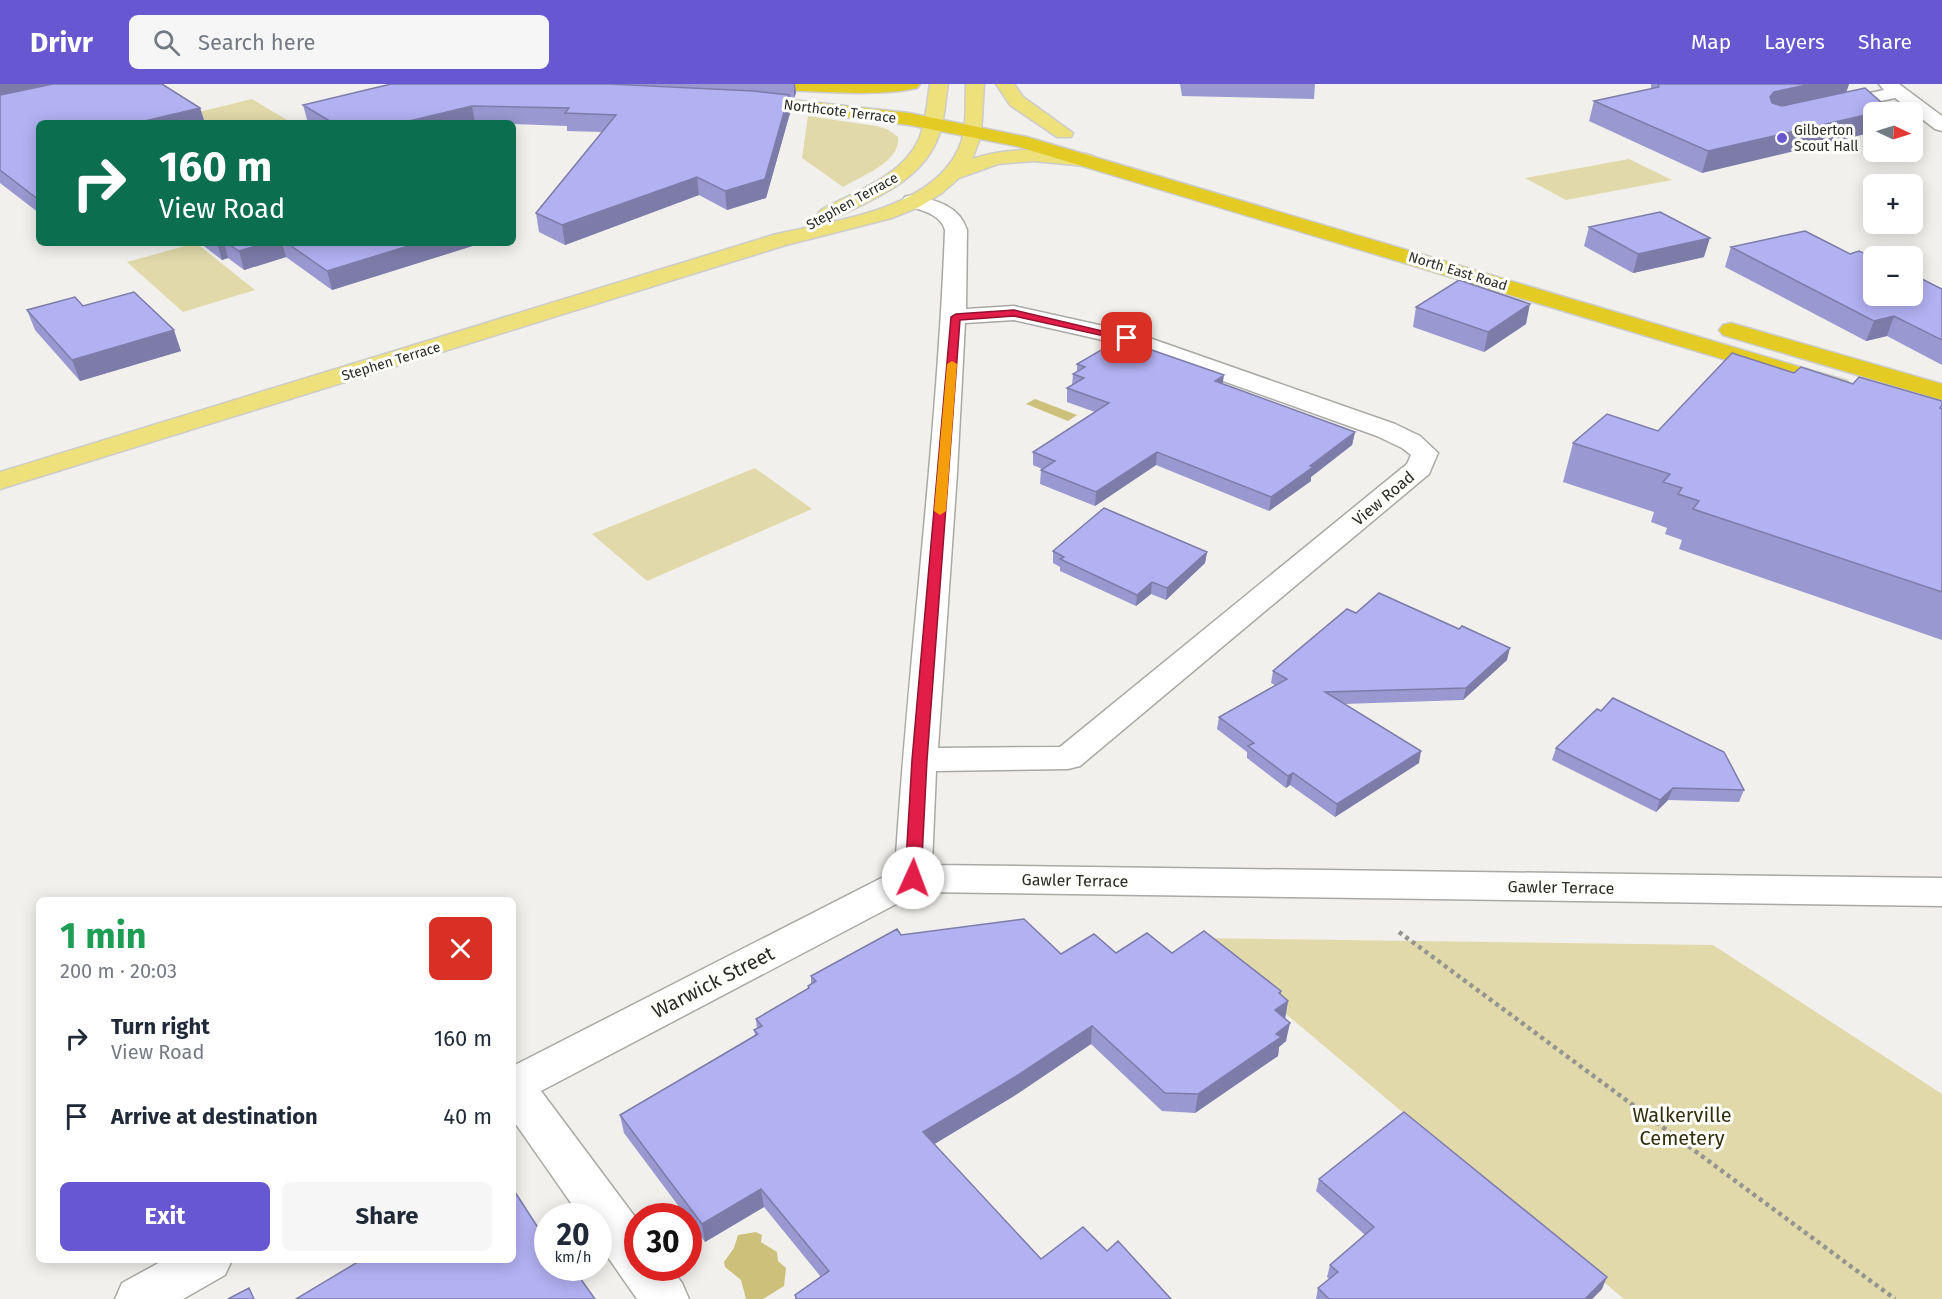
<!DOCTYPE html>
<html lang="en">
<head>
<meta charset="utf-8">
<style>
  :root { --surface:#fff; --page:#f6f6f7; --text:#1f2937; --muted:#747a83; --accent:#6757d0 }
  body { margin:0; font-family:"Fira Sans",sans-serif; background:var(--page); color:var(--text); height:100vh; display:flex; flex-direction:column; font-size:22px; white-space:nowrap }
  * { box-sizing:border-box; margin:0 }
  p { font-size:20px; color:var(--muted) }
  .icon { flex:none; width:33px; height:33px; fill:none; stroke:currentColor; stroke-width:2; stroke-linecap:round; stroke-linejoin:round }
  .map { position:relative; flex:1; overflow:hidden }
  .sheet { position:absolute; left:36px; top:813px; width:480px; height:366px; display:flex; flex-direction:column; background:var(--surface); border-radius:9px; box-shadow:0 3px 15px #0003 }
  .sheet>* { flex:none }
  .guide { position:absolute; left:36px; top:36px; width:480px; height:126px; border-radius:9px; box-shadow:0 3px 15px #0003; background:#0b6e4f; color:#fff; overflow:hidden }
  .needle { width:39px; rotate:94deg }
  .tools { position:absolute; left:1863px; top:18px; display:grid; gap:12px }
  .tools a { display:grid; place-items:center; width:60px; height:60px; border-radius:9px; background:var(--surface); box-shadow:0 3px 15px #0003; font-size:30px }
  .speed { position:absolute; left:534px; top:1119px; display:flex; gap:12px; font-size:30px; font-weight:700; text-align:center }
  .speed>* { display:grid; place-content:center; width:78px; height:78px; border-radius:50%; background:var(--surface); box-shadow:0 3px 15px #0003; line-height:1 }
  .speed small { font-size:15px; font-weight:400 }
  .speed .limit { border:9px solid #d22; background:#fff; color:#111 }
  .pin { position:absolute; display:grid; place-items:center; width:51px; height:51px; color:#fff; margin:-26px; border-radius:12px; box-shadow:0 3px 9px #0006 }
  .me { position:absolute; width:66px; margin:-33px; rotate:2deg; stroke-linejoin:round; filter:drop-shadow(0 0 4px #0008) }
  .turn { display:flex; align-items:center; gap:21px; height:126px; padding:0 24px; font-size:27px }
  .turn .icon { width:78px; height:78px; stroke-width:2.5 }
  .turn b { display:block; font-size:42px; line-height:51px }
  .round { display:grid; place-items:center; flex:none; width:63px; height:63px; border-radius:9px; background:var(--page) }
  .head { display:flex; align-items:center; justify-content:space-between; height:102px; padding:0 24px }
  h1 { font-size:36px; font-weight:700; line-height:45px; color:#1e9e55 }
  .primary-button { display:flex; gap:12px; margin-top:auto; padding:12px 24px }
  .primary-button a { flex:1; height:69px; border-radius:9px; background:var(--accent); color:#fff; font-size:24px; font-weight:700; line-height:69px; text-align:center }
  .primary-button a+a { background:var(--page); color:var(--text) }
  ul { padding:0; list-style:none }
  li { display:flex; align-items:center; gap:18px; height:78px; padding:0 24px }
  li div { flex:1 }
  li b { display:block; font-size:22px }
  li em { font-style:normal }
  header { display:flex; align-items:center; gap:36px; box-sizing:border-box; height:84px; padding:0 30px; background:var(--accent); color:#fff }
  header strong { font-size:28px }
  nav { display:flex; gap:33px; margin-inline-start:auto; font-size:21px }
  .search { width:420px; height:54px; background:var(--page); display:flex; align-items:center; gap:15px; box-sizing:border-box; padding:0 21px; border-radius:9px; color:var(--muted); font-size:22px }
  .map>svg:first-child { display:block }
</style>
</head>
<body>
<header>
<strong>Drivr</strong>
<div class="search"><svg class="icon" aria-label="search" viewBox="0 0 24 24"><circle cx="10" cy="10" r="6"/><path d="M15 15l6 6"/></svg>Search here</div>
<nav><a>Map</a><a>Layers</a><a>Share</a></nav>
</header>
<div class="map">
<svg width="1942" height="1215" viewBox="0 0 1942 1215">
  <rect width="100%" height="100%" fill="#f1f0ed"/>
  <path fill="#e1d9a9" d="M252 15 292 39H210L195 29Z
    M808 32 876 42 887 45 898 53C901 78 861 92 843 103L802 74Z
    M1629 75 1672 96 1566 116 1525 94Z
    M196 159 255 206 183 228 127 178Z
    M755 384 812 425 647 497 592 450Z
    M1196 854 1713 861 1942 1010V1215H1624Z"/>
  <path fill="#ccc07a" d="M1035 315 1077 331 1068 337 1026 320Z
    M756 1148 762 1151 761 1158 777 1168 778 1177 786 1184 784 1202 763 1215H746L741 1196 725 1183 724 1178 734 1164 738 1151Z"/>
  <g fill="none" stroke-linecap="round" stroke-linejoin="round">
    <defs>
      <path id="minor" d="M1879 0H1899L1942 32V47L1935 45 1895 14 1833 27 1827 26 1824 22 1827 18 1884 6Z
        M912 111C935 116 959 121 967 146L966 225 1014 222 1135 249 1395 340 1420 352 1438 369 1429 390 1080 682 1068 685 936 687 932 781 1942 794V822L919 808 541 1007 638 1137V1184H671L682 1199 689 1215H637L598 1159V1132H580L513 1036V982L895 787C908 573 937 360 945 146 940 129 920 126 905 121L902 117 905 113ZM1014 236 1120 260 1377 352 1402 364 1411 371 1407 380 1060 663 938 664 957 389 965 239Z
        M164 1176H232L225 1191 183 1215H115L122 1199Z"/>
      <path id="major" d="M930 0H948C945 17 945 35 939 51 923 97 874 114 835 134L828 136 821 134 818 130 821 126C854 108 902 93 919 55 926 38 927 18 930 0Z
        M966 0H984L981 52 972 75C1010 62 1047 66 1086 70L1093 72 1096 76 1093 80 1086 82 1033 77 998 80 959 94 942 109 919 123 892 134 786 161 0 405V388L773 151C831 137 927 127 957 68 968 48 965 22 966 0Z
        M996 0H1014L1023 13 1073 49 1071 53H1057L1010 21Z"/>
      <path id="highway" d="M773 0H920L917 4C879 13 821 7 781 6L775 5Z
        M746 11 909 29 1027 53 1847 297 1851 302 1847 307 1838 310 1829 307 1016 62 909 41 740 20 737 16 740 12Z
        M1731 239 1942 300V316L1723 251 1719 246 1723 241Z"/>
    </defs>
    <use href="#minor" stroke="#a8a8a4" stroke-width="3"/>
    <use href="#major" stroke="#cccccb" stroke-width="3"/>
    <use href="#highway" stroke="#cccccb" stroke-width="3"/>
    <path stroke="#949491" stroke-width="4.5" stroke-dasharray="4 4" stroke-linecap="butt" d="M1399 848 1895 1215"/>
    <use href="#minor" fill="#fff" fill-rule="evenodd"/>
    <use href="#major" fill="#eee07b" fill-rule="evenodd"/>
    <use href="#highway" fill="#e3cb23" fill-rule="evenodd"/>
  </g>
  <path fill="#9998d0" d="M0 0 200 24 205 39H39V129L0 99Z
    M391 0H795L796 9 794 14 789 13 790 29 766 114 727 126 699 111 565 161 539 148 536 129 602 48 567 47V42L513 40V39H308L303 21Z
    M1180 0H1315L1314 15 1182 12Z
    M1651 0H1849L1846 8 1702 89 1589 37 1594 17 1651 5Z
    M1589 143 1704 173 1633 189 1584 162Z
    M200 159H482L332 206 286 173 244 186 228 174 222 176Z
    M1731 163 1850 170 1942 205V281L1887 252 1866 257 1725 183Z
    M83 222 181 267 80 297 35 246 27 226Z
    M1416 223 1526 240 1484 268 1413 243Z
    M1077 280 1223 300 1355 348 1352 361 1311 393V397L1269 427 1156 381 1095 422 1040 400 1041 386 1042 385 1033 381V368L1095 328 1067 318V304L1072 301 1073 290 1077 287Z
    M1794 289 1853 300 1942 317V556L1679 465 1682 456 1665 450 1667 444 1651 438 1654 428 1563 398 1573 359 1658 347Z
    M1053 467 1207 468 1205 479 1166 516 1151 510 1136 522 1060 487V483L1053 479Z
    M1356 529 1507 576 1463 616 1344 620 1419 679 1335 733 1290 701 1286 704 1247 674V668L1217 645 1219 633 1275 601 1271 599 1273 587Z
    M1556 664 1744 706 1739 718 1668 716 1656 728 1552 676Z
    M901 851 1061 870 1172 869 1281 907 1280 910 1288 917 1285 935 1286 957 1279 963 1278 972 1195 1029 1162 1027 1091 960 1014 1012 934 1060 1041 1175 1107 1167 1171 1215H795V1211L821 1193 764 1123 705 1158 688 1136V1132H686L624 1049 620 1031 755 951 754 946 757 945 756 935 808 905V902L811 900V892Z
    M1319 1095 1602 1205 1592 1215H1316L1318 1204 1329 1195 1327 1193 1330 1181 1365 1151 1316 1107Z"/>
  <path fill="#7d7ca9" d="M0 0H64L0 15Z
    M794 0H795L796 9 794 14Z
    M1811 0H1849L1845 12 1767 28 1770 13 1774 8Z
    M789 11 790 29 766 114 727 126 725 107Z
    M472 22 475 39H401Z
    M200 24 205 39H145V37Z
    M1874 29V48L1702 89 1708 67Z
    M697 93 699 111 565 161 562 141Z
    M1710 154 1704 173 1633 189 1638 170Z
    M217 159H224L228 174 222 176Z
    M266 159H282L286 173 244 186 239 167Z
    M418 159H482L332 206 327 187Z
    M1530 220 1526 240 1484 268 1488 248Z
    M1894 232 1887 252 1866 257 1874 237Z
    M174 246 181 267 80 297 72 276Z
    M1224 291 1222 304 1215 297Z
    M1355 348 1352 361 1311 393V397L1269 427 1271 413Z
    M1157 368 1156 381 1095 422 1096 408Z
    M1207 468 1205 479 1166 516 1167 504Z
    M1152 498 1151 510 1136 522 1137 511Z
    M1510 564 1507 576 1463 616 1466 604Z
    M1421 667 1419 679 1335 733 1337 720Z
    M1293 689 1290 701 1286 704 1288 692Z
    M1673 704 1668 716 1656 728 1660 716Z
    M1281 907 1278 924 1288 917 1285 935 1275 926 1279 909Z
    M1290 939 1286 957 1279 963 1278 972 1195 1029 1198 1010Z
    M1092 942 1091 960 1014 1012 923 1067V1048Z
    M761 1105 764 1123 705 1158 702 1140Z
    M1607 1193 1602 1205 1592 1215H1585Z"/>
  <path fill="#b2b1f2" stroke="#7d7ca9" stroke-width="1.5" d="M53 0H162L200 24 145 37 147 39H39V116L0 86V11Z
    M391 0H609L753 7 789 11 765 95 725 107 697 93 562 141 536 129 616 31 565 29 569 24 472 22 401 39H333L303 21Z
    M1658 0H1811L1774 8 1770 13 1772 19 1782 22 1865 4 1890 26 1874 28V29L1708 67 1594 17 1659 3Z
    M1660 128 1710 154 1638 170 1589 143Z
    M1805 147 1850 170 1859 167 1874 174V212H1912V190L1942 205V256L1894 232 1874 237 1731 163Z
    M227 159H266L239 167Z
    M287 159H418L327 187Z
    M1459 196 1530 220 1488 248 1416 223Z
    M134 208 174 246 72 276 27 226 75 213 83 222Z
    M1120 255 1224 291 1215 297 1355 348 1310 382 1313 383 1271 413 1157 368 1096 408 1041 386 1055 377 1033 368 1109 319 1067 304 1084 294 1073 290 1085 283 1077 280Z
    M1732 269 1794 289 1801 283 1853 300 1859 293 1942 317V321L1940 324 1942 325V508L1693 425 1699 417 1678 410 1682 404 1663 398 1670 390 1573 359 1607 330 1658 347Z
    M1104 424 1207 468 1167 504 1152 498 1137 511 1060 475 1064 473 1053 467Z
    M1379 509 1459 545 1462 542 1510 564 1466 604 1325 608 1421 667 1337 720 1293 689 1288 692 1248 662 1254 659 1219 633 1287 595 1273 587 1347 525 1356 529Z
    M1613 614 1724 668 1744 706 1673 704 1660 716 1556 664 1597 625 1601 627Z
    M1024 835 1061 870 1094 850 1116 869 1147 849 1172 869 1204 847 1281 907 1279 909 1288 917 1275 926 1290 939 1276 950 1281 953 1198 1010 1165 1009 1092 942 1015 993 923 1048 1041 1175 1083 1143 1107 1167 1118 1157 1171 1215H797L795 1211 829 1187 761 1105 702 1140 620 1031 758 950 754 946 762 942 756 935 809 904 808 902 816 897 811 892 897 845 901 851Z
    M1404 1028 1607 1193 1585 1215H1329L1318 1204 1338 1188 1330 1181 1374 1143 1319 1095Z
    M513 1105 548 1159V1184H573L595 1215H296L361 1176H513Z
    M249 1204 254 1215H228Z"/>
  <path fill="#e11d48" stroke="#92132f" stroke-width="1.5" d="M1014 226 1132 254 1127 257 1014 232 960 236 927 676 921 794 919 798H908L905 794 912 676 951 233 956 230Z"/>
  <path fill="#f59e0b" d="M952 277 957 280 946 427 940 431 934 427 947 280Z"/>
  <circle fill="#6757d0" stroke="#fefefa" stroke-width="2" cx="1782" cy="54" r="6"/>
  <g text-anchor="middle" stroke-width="6" stroke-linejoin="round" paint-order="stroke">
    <g font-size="14" fill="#2a2a28" stroke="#fefefa">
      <text transform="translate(840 27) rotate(7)" y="5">Northcote Terrace</text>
      <text transform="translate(852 117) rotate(-29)" y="5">Stephen Terrace</text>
      <text transform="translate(1458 187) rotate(17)" y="5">North East Road</text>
      <text transform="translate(391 277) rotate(-17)" y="5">Stephen Terrace</text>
    </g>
    <g font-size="14" fill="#2a2a28" stroke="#fefefa" text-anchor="start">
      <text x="1794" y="51">Gilberton<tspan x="1794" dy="16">Scout Hall</tspan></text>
    </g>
    <g font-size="16" fill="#2a2a28" stroke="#fefefa">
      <text transform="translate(1383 414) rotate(-40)" y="6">View Road</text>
      <text transform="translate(1075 796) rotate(1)" y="6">Gawler Terrace</text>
      <text transform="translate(1561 803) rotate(1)" y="6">Gawler Terrace</text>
    </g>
    <g font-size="20" fill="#2a2a28" stroke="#fefefa">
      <text transform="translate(713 898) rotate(-27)" y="7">Warwick Street</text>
    </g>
    <g font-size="20" fill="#322d0d" stroke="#fefefa">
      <text x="1682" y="1038">Walkerville<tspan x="1682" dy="23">Cemetery</tspan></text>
    </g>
  </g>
</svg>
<div class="tools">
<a><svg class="needle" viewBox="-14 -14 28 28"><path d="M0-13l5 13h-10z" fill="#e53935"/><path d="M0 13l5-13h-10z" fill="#747a83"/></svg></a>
<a>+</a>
<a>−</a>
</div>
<div class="speed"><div>20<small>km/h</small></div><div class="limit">30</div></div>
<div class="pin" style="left:1127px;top:254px;background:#d93025"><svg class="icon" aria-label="arrive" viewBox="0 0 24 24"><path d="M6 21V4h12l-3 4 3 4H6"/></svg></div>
<svg class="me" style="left:913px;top:794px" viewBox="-20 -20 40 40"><circle r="19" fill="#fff"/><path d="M0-13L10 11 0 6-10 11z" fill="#e11d48"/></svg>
<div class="guide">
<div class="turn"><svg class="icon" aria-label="right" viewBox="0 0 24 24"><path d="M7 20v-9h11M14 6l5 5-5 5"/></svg><div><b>160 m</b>View Road</div></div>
</div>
<section class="sheet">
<div class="head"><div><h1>1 min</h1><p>200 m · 20:03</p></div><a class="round" style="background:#d93025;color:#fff"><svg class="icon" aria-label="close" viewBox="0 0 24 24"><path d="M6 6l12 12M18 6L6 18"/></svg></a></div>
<ul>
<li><svg class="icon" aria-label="right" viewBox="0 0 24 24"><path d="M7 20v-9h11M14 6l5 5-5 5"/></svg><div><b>Turn right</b><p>View Road</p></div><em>160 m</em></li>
<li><svg class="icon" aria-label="arrive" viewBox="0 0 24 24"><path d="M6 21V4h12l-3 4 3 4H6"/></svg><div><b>Arrive at destination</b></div><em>40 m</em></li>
</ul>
<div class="primary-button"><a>Exit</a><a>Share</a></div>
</section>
</div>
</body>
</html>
